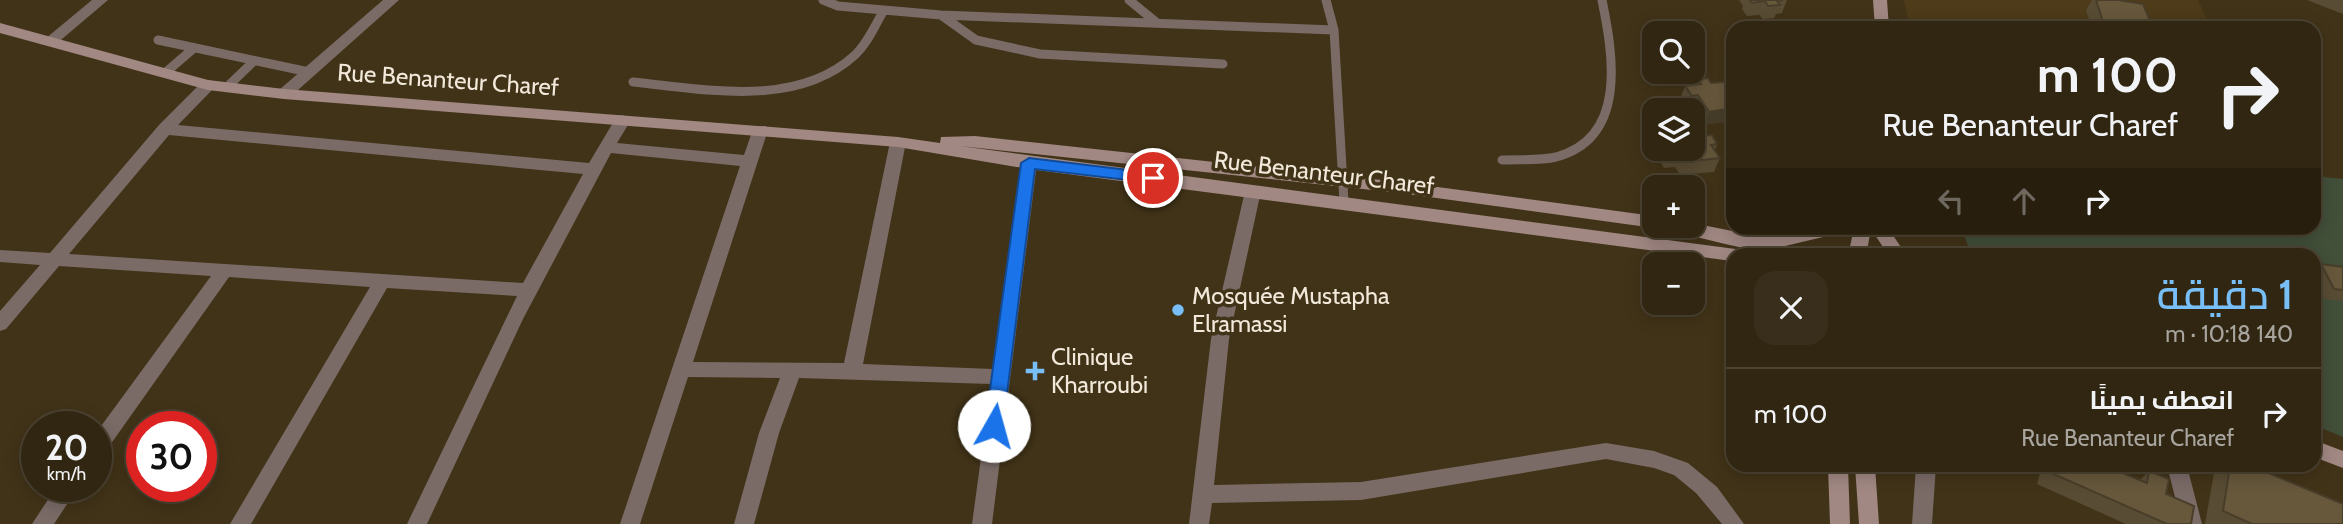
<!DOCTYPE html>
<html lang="ar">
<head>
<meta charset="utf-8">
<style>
  :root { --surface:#312612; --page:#392e1b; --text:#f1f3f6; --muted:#a8a59f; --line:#4c4332; --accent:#78bff7 }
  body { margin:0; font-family:Cabin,Cairo,sans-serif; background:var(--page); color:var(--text); direction:rtl; height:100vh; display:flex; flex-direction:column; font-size:26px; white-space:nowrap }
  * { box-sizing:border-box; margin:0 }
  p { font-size:23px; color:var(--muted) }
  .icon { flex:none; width:38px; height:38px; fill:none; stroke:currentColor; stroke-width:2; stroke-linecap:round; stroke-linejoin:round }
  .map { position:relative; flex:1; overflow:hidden; direction:ltr }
  .side { position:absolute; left:1726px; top:248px; width:595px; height:224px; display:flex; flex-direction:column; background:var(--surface); border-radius:21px; box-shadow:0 4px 18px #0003,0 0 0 2px var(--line); direction:rtl }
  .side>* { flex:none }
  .guide { position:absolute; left:1726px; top:21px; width:595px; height:214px; border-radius:21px; box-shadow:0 4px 18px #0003,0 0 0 2px var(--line); direction:rtl; background:#312612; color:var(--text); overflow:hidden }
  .fabs { position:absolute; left:1642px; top:21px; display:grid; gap:14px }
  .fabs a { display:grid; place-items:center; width:63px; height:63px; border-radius:14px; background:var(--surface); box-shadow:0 4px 18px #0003,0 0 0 2px var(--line); font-size:35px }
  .speed { position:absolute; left:21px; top:411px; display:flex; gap:14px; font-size:35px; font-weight:700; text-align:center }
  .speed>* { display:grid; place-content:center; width:91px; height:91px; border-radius:50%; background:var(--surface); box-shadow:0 4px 18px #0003,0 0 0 2px var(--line); line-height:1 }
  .speed small { font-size:18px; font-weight:400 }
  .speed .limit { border:10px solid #d22; background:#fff; color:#111 }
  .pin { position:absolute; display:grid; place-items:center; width:60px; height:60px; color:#fff; margin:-30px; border:4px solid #fff; border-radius:50%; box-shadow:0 2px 7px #0007 }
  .me { position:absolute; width:77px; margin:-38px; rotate:7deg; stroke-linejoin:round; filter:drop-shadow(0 0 5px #0008) }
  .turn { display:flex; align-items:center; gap:24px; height:147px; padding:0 28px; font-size:32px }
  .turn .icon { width:91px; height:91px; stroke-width:2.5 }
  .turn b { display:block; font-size:49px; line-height:60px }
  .lanes { display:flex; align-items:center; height:66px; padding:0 28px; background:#0003; justify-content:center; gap:35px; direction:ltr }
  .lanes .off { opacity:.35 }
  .round { display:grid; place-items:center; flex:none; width:74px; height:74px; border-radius:21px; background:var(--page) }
  .overview { display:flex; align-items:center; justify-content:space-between; height:119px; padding:0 28px }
  h1 { font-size:42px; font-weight:600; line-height:52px; color:var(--accent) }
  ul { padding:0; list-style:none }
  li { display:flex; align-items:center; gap:21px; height:91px; padding:0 28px; border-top:2px solid var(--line) }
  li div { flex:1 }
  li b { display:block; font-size:26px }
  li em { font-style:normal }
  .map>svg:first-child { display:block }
</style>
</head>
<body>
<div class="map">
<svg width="2343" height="524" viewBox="0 0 2343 524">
  <rect width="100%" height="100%" fill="#413318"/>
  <path fill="#4d3b19" d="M1904 0H2198L2211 28H1910Z"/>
  <path fill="#424f39" d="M2314 176 2343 179V437L2314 425V256L1971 255 1962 228H2314Z"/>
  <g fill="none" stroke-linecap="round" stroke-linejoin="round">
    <path stroke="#7a6b67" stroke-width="9" d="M823 0 838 6 941 15 1334 30
      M1129 0 1156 22
      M1326 0 1334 30 1344 202
      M941 15 976 40 1040 54 1223 64
      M158 40 309 72
      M165 73 194 48
      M633 82C704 89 796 109 855 55 868 43 875 25 884 10
      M227 87 254 61
      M1502 160C1520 159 1539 161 1556 157 1628 138 1613 54 1602 0"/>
    <path fill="#7a6b67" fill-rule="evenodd" d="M92 0H108L55 45H45L43 42 45 39Z
      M383 0H399L289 98H279L276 94 279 90Z
      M208 80 213 81 216 85 213 89 178 125 589 163 617 116 623 115 631 120 617 143 744 155 754 126H766L768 130 693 362 844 363 890 142 898 137 906 142 863 364 993 369 1021 163 1029 157 1035 159 1037 163 992 524H972L991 384 799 378 779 433 754 524H734L759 433 780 378 688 377 640 524H620L740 166 611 153 523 319 427 524H407L517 296 387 288 251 524H230L370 287 229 277 103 455 96 457V433L211 276 59 266 6 329 0 331V311L40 265 0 262V250L50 253 159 125 203 81ZM169 135 583 174 523 283 69 254Z
      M1253 185 1261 191 1229 339 1214 485 1361 482 1606 443 1654 451 1688 463 1717 487 1744 524H1722L1696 493 1674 475 1654 468 1606 459 1361 500 1212 503 1209 524H1189L1211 339 1245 191Z
      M1916 466H1936L1932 524H1912Z
      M2167 466H2187L2202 524H2182Z
      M57 486H79L54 524H32Z"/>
    <path fill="#a18883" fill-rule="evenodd" d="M1873 0H1887L1889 28H1875Z
      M0 23 208 80 284 89 898 137 940 143 941 137 975 136 1400 182 1654 216V226H1660L1654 228 1400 193 960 146 1743 250 1751 256H1732V261L1029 169 898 147 284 99 208 90 0 33Z
      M1692 223 1758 236 1812 228H1845L1836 234 1785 246 1800 251 1802 256C1763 256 1714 240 1674 232L1665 226H1692Z
      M1854 228H1888L1907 256H1889L1871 229 1866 256H1848Z
      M2314 440 2343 451V468L2314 457Z
      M1828 466H1848L1850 524H1830Z
      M1855 466H1875L1879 524H1859Z"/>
  </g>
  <path fill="#594c34" d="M1739 0H1787L1782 13 1776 14 1774 18 1763 19 1759 15 1747 16 1742 9 1743 6Z
    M2092 0H2118L2153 28H2092L2086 10Z
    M2307 0H2343V14Z
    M1698 79 1711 83 1732 94V121L1703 125 1693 109H1686L1680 99 1685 86 1696 85Z
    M1732 132V153L1727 145Z
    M1717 144 1715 150 1720 158 1714 172 1680 175 1675 167 1664 168 1659 159 1663 149H1692Z
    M2321 264 2343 267V301L2324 299 2314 277V272Z
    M2042 466H2106L2140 480 2149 471 2166 494 2191 524H2126L2037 484Z
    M2222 466H2251L2343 524H2205L2214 473Z"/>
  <path fill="#483e2a" d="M1732 108V121L1703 125 1709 112Z"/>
  <path fill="#67583c" stroke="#483e2a" stroke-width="2" d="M1750 0H1783L1777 1 1780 5 1768 6 1765 1 1752 3Z
    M2096 0H2118L2143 4 2153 28H2105Z
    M1708 78 1711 83 1724 82 1732 94V108L1709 112 1698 95 1692 96 1685 86 1701 84 1698 79Z
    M1712 135 1717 144 1711 145 1720 158 1685 162 1680 153 1670 155 1666 149H1692V137Z
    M2321 264 2343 267V290L2334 289Z
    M2050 466H2106L2147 483 2149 471 2169 479 2166 494 2194 506 2191 524H2167L2049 472Z
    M2230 466H2251L2343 504V524H2252L2223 511Z"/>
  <path fill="#1a73e8" stroke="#114b97" stroke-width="2" d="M1029 158 1153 173 1161 178 1153 183 1035 169 1003 426 1000 431 994 433 988 431 985 426 1021 163Z"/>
  <g fill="#78bff7" stroke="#413318" stroke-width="2.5">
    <circle cx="1178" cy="310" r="7"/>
    <path d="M1031.5 360.5h7v7h7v7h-7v7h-7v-7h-7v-7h7z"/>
  </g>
  <g text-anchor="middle" stroke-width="7" stroke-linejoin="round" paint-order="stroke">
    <g font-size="24" fill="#f2e9da" stroke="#413318">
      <text transform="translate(448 80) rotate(4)" y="8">Rue Benanteur Charef</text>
      <text transform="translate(1324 173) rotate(7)" y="8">Rue Benanteur Charef</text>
    </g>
    <g font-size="24" fill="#f2e9da" stroke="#413318" text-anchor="start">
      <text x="1192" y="304">Mosquée Mustapha<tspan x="1192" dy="28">Elramassi</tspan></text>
      <text x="1051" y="365">Clinique<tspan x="1051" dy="28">Kharroubi</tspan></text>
    </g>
  </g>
</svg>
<div class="fabs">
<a><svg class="icon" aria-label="search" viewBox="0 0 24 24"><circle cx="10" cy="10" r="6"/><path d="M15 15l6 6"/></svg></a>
<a><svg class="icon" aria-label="layers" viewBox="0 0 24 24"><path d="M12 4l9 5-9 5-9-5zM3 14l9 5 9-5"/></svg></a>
<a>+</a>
<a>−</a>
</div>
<div class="speed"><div>20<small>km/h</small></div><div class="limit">30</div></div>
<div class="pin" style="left:1153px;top:178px;background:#d93025"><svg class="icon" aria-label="arrive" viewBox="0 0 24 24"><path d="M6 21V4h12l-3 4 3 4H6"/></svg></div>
<svg class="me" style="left:994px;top:426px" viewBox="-20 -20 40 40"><circle r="19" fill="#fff"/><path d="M0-13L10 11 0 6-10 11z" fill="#1a73e8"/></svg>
<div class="guide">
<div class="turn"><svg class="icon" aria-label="right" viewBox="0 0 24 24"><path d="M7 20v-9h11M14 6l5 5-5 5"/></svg><div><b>100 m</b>Rue Benanteur Charef</div></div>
<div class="lanes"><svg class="icon off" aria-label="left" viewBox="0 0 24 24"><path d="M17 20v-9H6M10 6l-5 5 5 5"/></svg><svg class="icon off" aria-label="ahead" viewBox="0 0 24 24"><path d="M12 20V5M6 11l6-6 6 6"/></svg><svg class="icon" aria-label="right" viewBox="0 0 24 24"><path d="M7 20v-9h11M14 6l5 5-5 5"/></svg></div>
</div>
<section class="side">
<div class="overview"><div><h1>1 دقيقة</h1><p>140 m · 10:18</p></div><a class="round"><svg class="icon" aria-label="close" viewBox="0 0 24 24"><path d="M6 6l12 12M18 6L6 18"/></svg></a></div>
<ul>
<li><svg class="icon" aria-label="right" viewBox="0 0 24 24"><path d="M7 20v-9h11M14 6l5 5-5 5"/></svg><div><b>انعطف يمينًا</b><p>Rue Benanteur Charef</p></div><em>100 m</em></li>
</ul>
</section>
</div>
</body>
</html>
